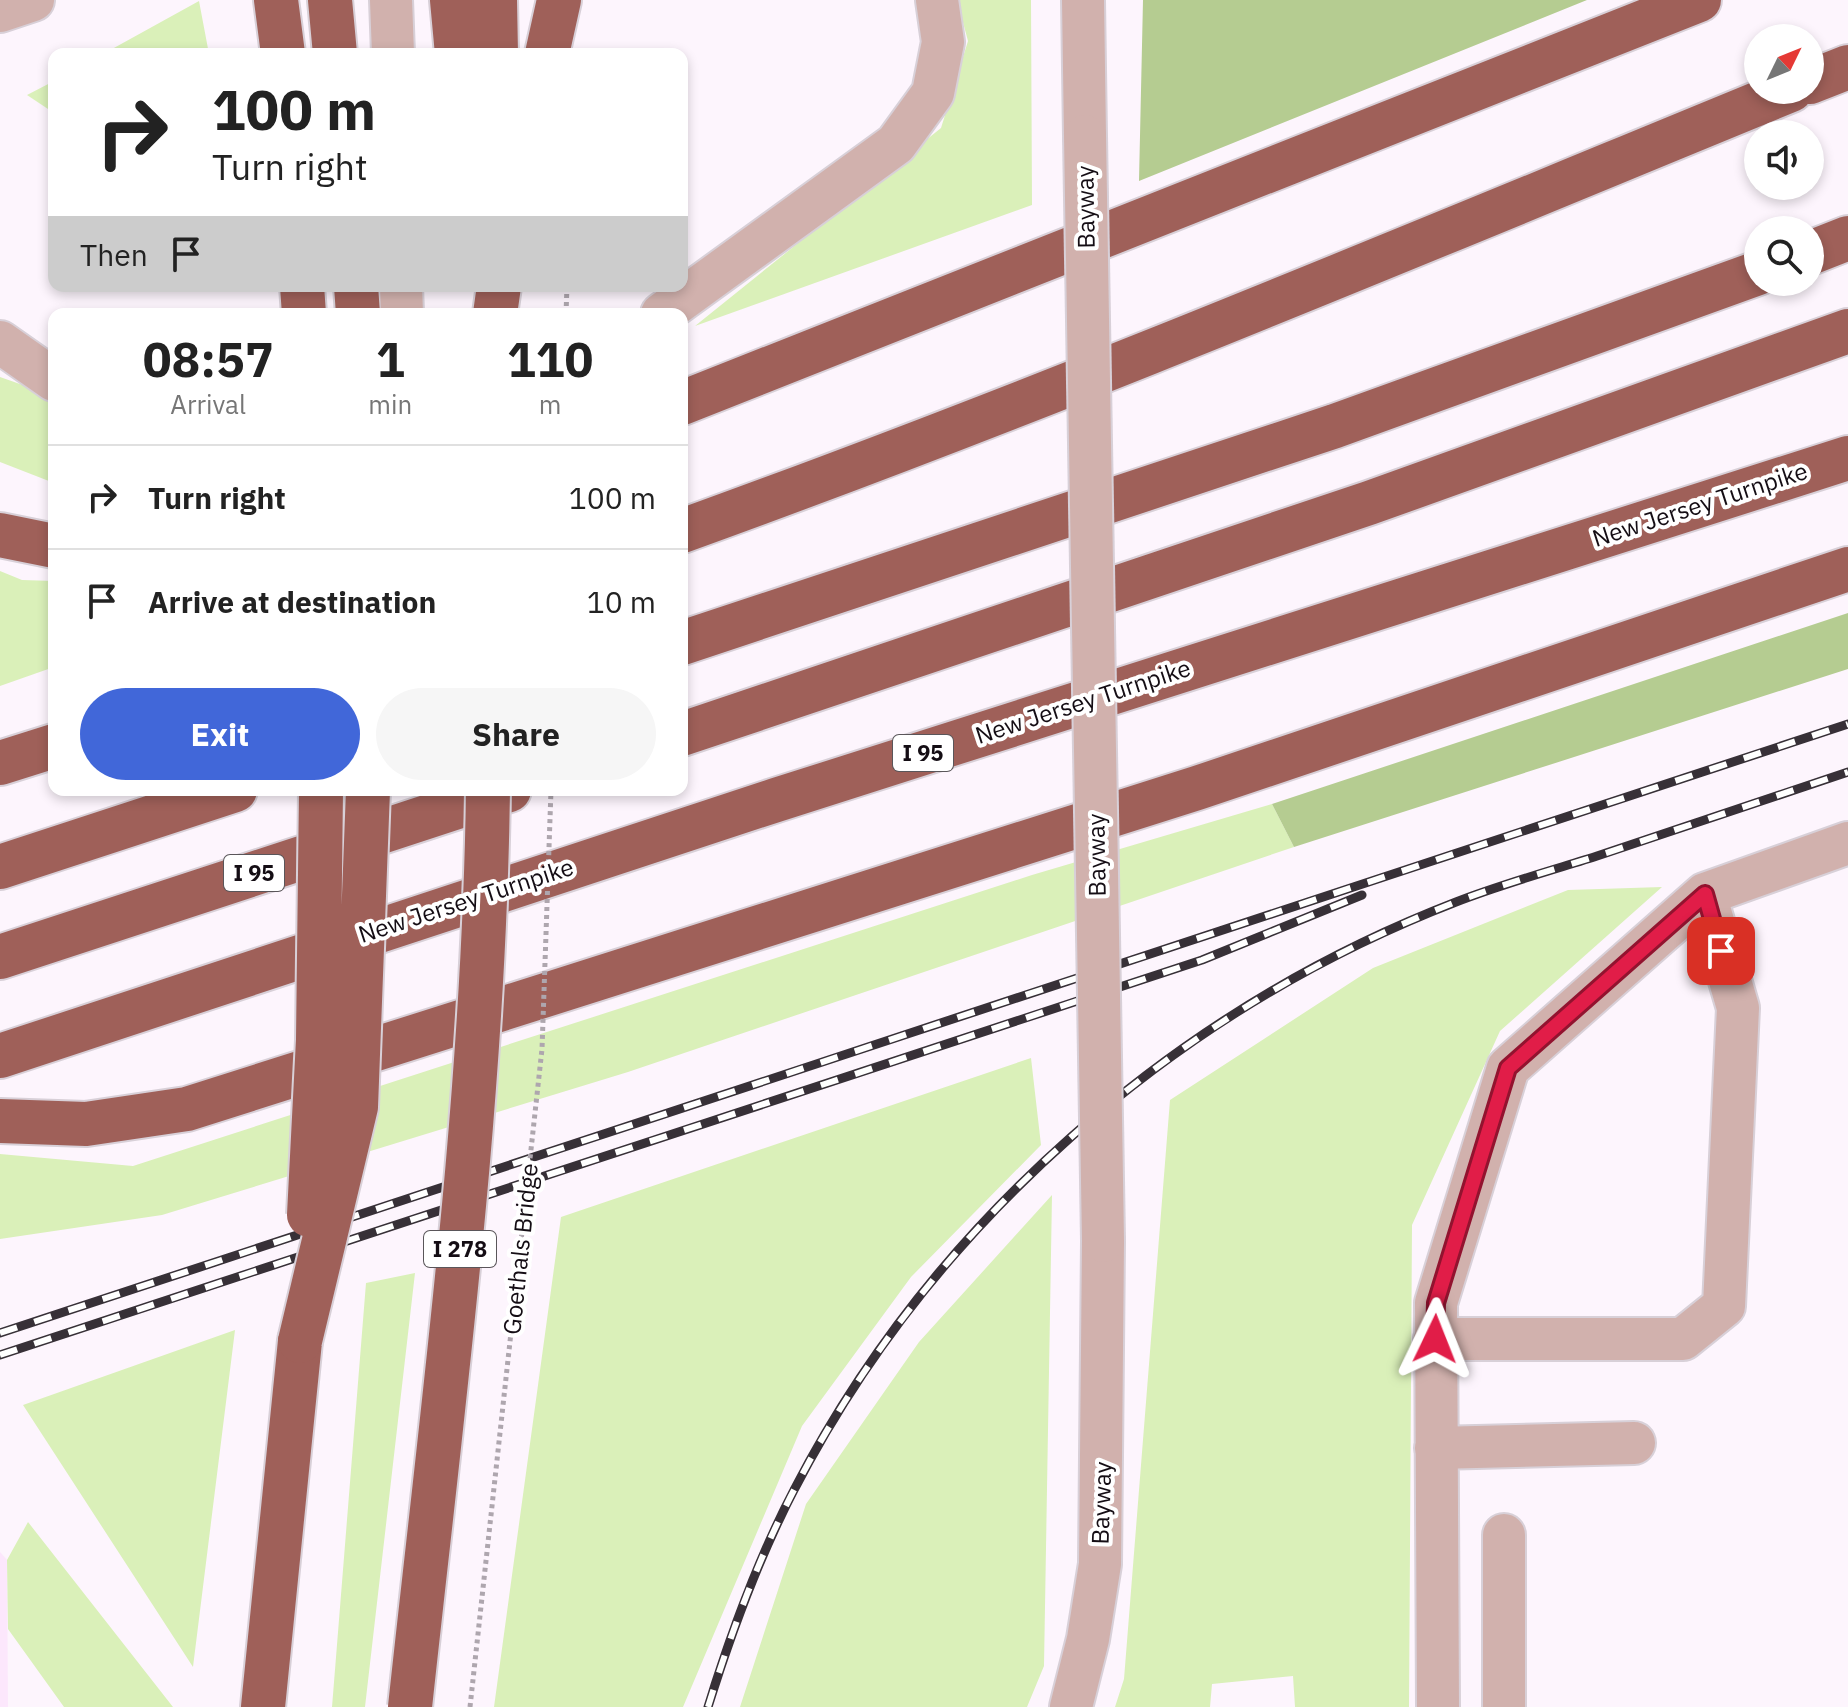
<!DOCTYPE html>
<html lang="en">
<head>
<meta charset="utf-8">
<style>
  :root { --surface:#fff; --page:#f6f6f6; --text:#222; --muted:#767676; --line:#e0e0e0; --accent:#4167d9 }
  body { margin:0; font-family:"IBM Plex Sans",sans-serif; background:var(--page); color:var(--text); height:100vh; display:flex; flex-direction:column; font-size:30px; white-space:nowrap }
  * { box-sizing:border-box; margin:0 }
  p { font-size:26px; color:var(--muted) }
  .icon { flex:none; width:44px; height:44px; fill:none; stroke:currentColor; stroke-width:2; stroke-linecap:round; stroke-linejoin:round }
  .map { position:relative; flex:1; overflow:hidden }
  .sheet { position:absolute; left:48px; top:308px; width:640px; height:488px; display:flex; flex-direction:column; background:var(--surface); border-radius:16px; box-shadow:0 4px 12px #0003 }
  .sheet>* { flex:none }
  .guide { position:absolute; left:48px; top:48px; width:640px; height:244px; border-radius:16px; box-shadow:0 4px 12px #0003; background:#fff; color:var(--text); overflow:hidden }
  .needle { width:52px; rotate:47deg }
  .buttons { position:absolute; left:1744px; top:24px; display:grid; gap:16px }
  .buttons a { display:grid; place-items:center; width:80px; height:80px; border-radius:50%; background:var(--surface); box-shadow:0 4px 12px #0003; font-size:40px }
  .pin { position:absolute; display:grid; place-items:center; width:68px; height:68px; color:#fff; margin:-34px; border-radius:16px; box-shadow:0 4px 12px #0006 }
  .me { position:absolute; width:88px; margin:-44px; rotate:2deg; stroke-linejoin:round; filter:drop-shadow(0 0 6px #0008) }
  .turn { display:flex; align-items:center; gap:28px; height:168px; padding:0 32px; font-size:36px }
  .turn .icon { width:104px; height:104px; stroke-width:2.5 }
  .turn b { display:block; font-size:56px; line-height:68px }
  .then { display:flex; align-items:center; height:76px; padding:0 32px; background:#0003; gap:16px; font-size:30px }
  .eta { display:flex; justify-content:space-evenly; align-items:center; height:136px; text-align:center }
  .eta b { font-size:48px; font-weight:800; line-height:56px }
  .button { display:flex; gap:16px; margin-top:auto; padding:16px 32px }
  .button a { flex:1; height:92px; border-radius:48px; background:var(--accent); color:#fff; font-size:32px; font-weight:800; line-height:92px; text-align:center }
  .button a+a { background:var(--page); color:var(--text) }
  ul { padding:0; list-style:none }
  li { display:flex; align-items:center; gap:24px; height:104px; padding:0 32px; border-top:2px solid var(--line) }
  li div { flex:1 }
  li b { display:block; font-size:30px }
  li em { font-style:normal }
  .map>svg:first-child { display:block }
</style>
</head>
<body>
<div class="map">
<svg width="1848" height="1707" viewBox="0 0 1848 1707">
  <rect width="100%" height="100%" fill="#fdf5fd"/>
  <path fill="#fce7fc" d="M0 1552 7 1560 8 1707H0Z"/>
  <path fill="#daf0b9" d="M957 0H1031L1032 205 695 326 941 128 968 41Z
    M199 1 209 54H103Z
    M54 81V113L27 95Z
    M0 377 54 396V483L0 462Z
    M0 571 22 580 54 581V667L0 686Z
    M1272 804 1294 847 628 1072 162 1215 0 1239V1154L133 1166 1032 875Z
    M1662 887 1500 1031 1412 1225 1409 1707H1295L1293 1676 1212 1684 1210 1707H1115L1124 1679 1170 1100 1373 968 1568 890Z
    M1031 1058 1041 1145 911 1277 802 1426 683 1707H494L561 1217Z
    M1052 1195 1044 1666 1027 1707H740L806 1504 919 1342Z
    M415 1273 365 1707H332L366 1283Z
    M235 1330 193 1667 23 1405Z
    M28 1522 173 1707H64L8 1629 7 1560Z"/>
  <path fill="#b5cc91" d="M1143 0H1587L1139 181Z
    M1848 613V669L1294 847 1272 804Z"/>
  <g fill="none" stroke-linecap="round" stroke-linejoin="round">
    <defs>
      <path id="minor" d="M391 0 393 54
        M1083 0 1085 136
        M0 11 33 0
        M401 286 402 314
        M662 314 896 144 933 93 943 42 937 0
        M0 342 54 380
        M1435 1339H1683L1724 1306 1738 1008 1705 894
        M1436 1448 1634 1443
        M1504 1535V1707
        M1071 1707 1088 1639 1100 1564 1103 1241
        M1438 1707 1436 1303 1508 1068 1705 894 1848 843"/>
      <path id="highway" d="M276 0 283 54
        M330 0 335 54
        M452 0 457 54
        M495 0 496 54
        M547 54 559 0
        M1810 82 1848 67
        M1810 253 1848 238
        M302 286 304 314
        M356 286 358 314
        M495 314 499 286
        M682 403 1699 0
        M682 531C1056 396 1423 241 1791 90
        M0 535 54 546
        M682 643 1335 426 1758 273
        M682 734 1369 503 1848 331
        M0 763 54 746
        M0 867 235 790
        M0 957 509 790
        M0 1056 776 800 1848 458
        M0 1121 86 1124 187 1109 1197 788 1848 569
        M263 1707 300 1341"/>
    </defs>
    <use href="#minor" stroke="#d8d0d8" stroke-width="46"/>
    <use href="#highway" stroke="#d8d0d8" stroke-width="48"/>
    <path stroke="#aea6ae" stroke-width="5" stroke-dasharray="4 4" stroke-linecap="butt" d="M566 314 567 286"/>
    <use href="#minor" stroke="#d1b1ad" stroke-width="42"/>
    <use href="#highway" stroke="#9f6059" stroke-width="44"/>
    <defs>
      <path id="rail" d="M0 1333 1848 724
        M0 1355 1202 960 1362 895
        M708 1707C731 1633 758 1559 794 1490 932 1223 1176 1010 1456 902 1502 884 1550 871 1597 856 1681 828 1764 800 1848 772"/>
    </defs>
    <use href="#rail" stroke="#373037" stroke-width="9"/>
    <use href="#rail" stroke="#fff" stroke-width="6" stroke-dasharray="18" stroke-linecap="butt"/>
    <defs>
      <path id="minor-bridge" d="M1085 136 1103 1241"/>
      <path id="highway-bridge" d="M309 1215 318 1040 321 790
        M300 1341 356 1107 368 790
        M410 1707C443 1402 484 1097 488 790"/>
    </defs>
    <use href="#minor-bridge" stroke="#d8d0d8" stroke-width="46" stroke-linecap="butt"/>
    <use href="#highway-bridge" stroke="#d8d0d8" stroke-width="48" stroke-linecap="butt"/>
    <path stroke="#aea6ae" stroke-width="5" stroke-dasharray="4 4" stroke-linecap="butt" d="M470 1707 542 1049 551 790"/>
    <use href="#minor-bridge" stroke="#d1b1ad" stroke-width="42"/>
    <use href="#highway-bridge" stroke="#9f6059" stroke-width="44"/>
  </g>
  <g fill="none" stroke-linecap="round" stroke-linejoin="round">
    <defs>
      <path id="route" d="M1435 1339 1436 1303 1508 1068 1705 894 1721 951"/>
    </defs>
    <use href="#route" stroke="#92132f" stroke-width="20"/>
    <use href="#route" stroke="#e11d48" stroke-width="14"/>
  </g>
  <g text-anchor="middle" stroke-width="8" stroke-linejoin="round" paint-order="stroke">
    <g fill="#fff" stroke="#5a565a" stroke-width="2">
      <rect x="893" y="735" width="60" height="36" rx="6"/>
      <rect x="224" y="855" width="60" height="36" rx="6"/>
      <rect x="424" y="1231" width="72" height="36" rx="6"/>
    </g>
    <g font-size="22" font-weight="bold" fill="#140d14">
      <text x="923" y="761">I 95</text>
      <text x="254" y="881">I 95</text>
      <text x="460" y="1257">I 278</text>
    </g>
    <g font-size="24" fill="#140d14" stroke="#fff">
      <text transform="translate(1086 207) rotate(-91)" y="8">Bayway</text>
      <text transform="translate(1700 505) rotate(-18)" y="8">New Jersey Turnpike</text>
      <text transform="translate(1083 702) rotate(-18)" y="8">New Jersey Turnpike</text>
      <text transform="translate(1097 855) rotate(-91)" y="8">Bayway</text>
      <text transform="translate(466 901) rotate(-18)" y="8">New Jersey Turnpike</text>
      <text transform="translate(521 1249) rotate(-84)" y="8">Goethals Bridge</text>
      <text transform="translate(1102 1503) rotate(-88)" y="8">Bayway</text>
    </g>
  </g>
</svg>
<div class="buttons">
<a><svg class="needle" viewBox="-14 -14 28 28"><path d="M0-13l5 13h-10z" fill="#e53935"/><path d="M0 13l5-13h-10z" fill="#767676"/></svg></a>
<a><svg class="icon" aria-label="sound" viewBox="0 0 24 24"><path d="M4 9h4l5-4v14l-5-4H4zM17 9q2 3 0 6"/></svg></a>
<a><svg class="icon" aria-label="search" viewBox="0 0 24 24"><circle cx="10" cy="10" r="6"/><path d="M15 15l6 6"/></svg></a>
</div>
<div class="pin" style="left:1721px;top:951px;background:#d93025"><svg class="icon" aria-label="arrive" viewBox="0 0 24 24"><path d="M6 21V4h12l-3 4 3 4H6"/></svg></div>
<svg class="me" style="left:1435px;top:1339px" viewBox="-20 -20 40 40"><path d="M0-17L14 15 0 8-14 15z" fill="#e11d48" stroke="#fff" stroke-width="4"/></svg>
<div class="guide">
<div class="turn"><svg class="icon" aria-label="right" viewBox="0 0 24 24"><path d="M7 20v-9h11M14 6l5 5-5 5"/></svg><div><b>100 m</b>Turn right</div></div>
<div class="then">Then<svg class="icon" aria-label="arrive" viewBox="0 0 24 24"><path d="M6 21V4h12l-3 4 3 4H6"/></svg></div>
</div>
<section class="sheet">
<div class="eta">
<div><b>08:57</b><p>Arrival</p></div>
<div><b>1</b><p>min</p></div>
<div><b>110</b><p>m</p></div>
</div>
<ul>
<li><svg class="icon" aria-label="right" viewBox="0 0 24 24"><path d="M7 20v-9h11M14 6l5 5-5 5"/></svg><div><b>Turn right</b></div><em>100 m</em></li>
<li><svg class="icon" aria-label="arrive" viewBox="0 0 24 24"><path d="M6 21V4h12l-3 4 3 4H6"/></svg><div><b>Arrive at destination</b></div><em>10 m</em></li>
</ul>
<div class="button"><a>Exit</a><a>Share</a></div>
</section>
</div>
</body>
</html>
